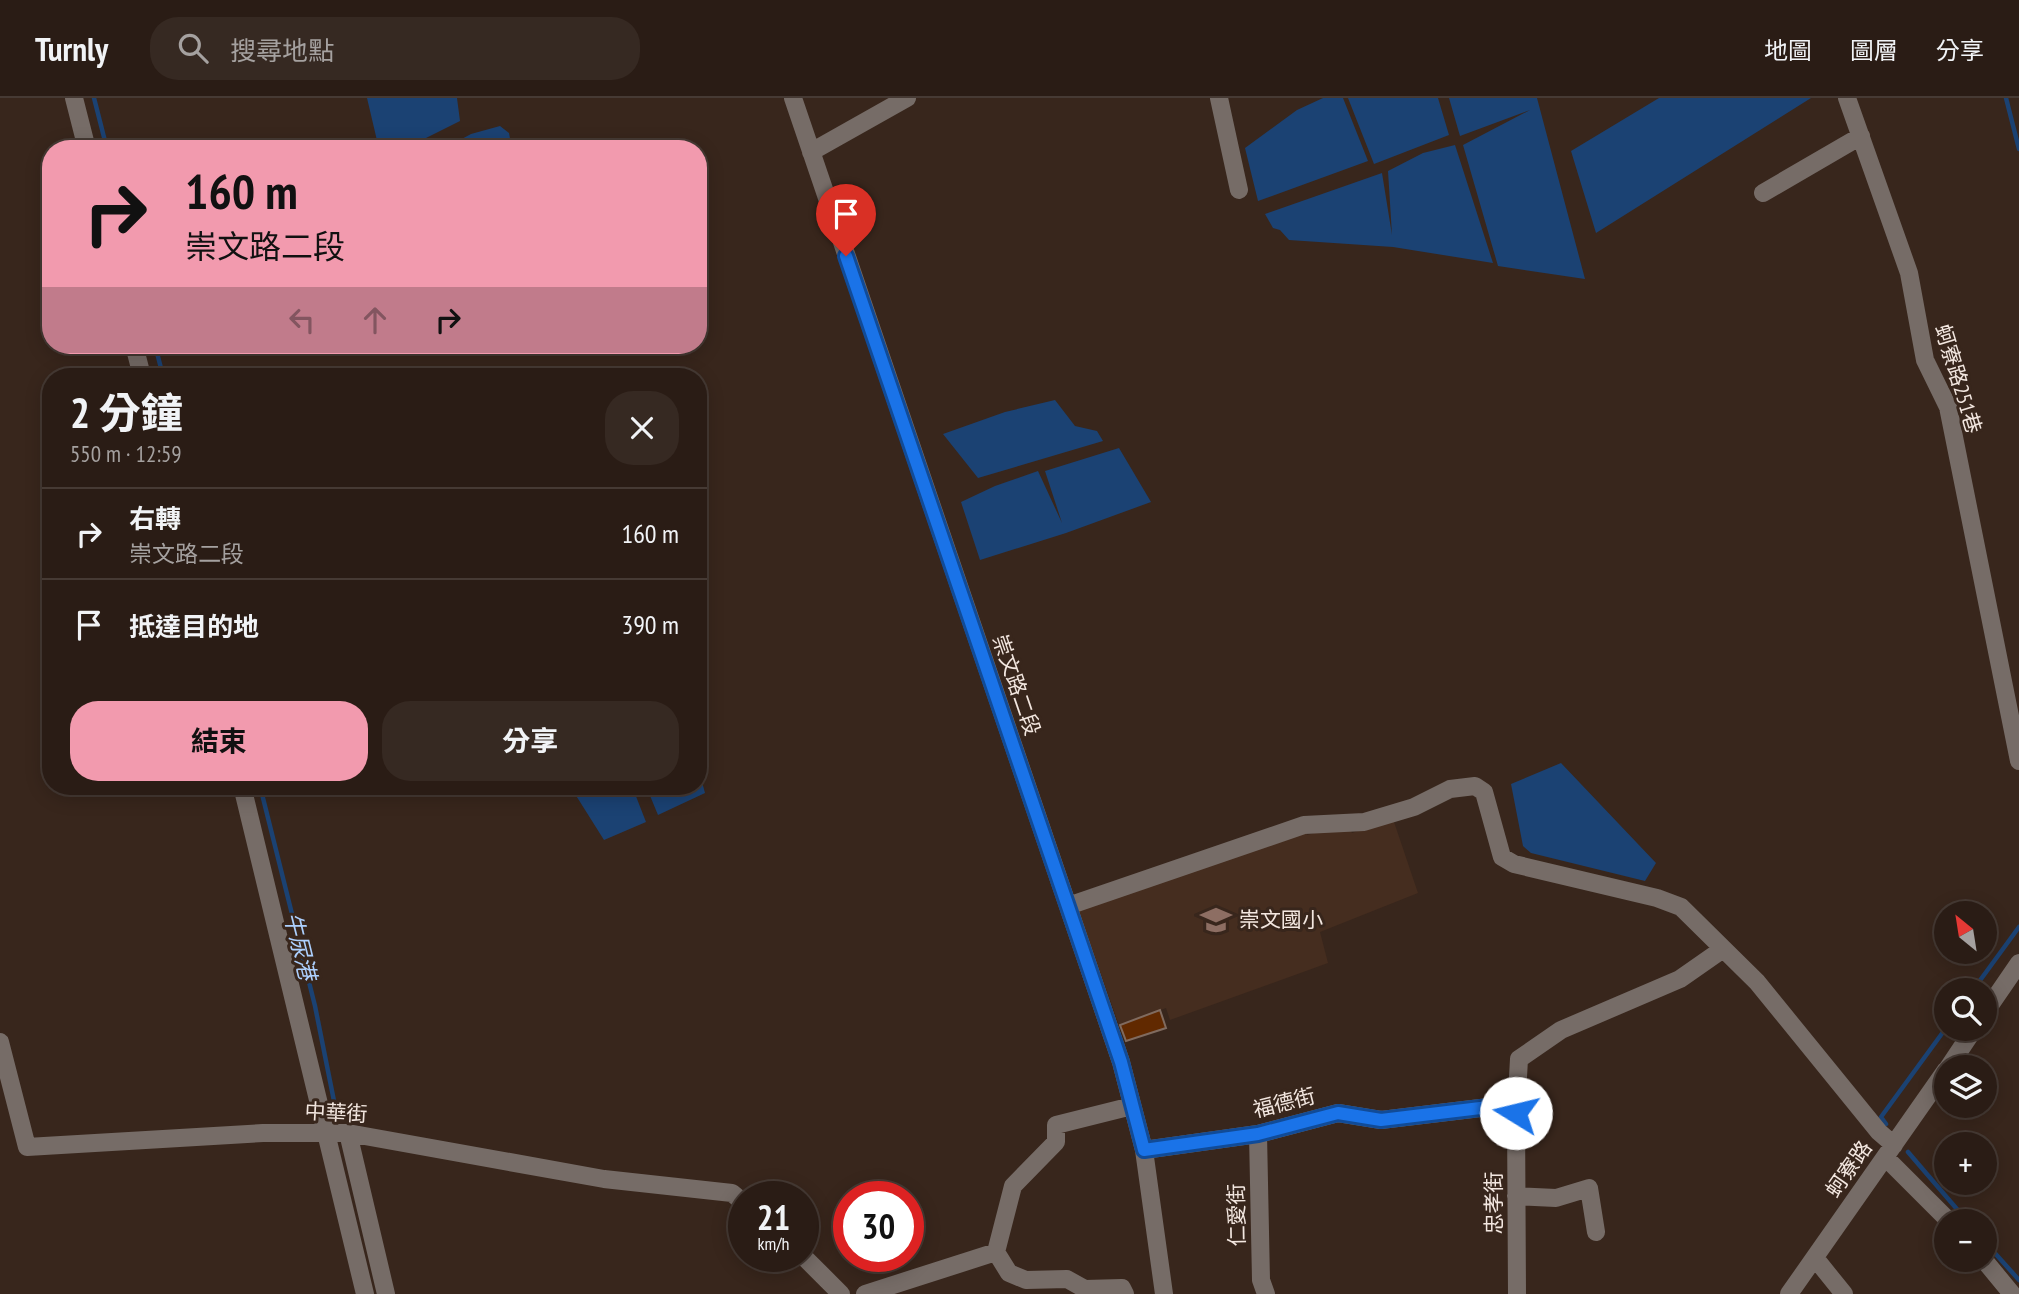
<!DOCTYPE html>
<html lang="zh-TW">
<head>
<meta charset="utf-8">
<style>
  :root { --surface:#2a1c15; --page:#362922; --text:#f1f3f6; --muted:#a5a1a0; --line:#463a34; --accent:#f29aae }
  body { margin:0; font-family:"PT Sans Narrow","Noto Sans TC",sans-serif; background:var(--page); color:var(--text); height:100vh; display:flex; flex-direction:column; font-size:26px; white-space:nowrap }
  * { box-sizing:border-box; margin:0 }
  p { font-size:23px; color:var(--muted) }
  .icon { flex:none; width:38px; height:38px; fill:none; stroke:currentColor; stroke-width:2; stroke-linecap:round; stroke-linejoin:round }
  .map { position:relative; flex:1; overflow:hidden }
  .drawer { position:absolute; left:42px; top:270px; width:665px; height:427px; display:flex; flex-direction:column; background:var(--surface); border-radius:28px; box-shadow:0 4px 18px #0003,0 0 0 2px var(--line) }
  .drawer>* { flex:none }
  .guide { position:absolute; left:42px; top:42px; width:665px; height:214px; border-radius:28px; box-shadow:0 4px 18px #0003,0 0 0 2px var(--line); background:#f29aae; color:#111; overflow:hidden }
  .needle { width:46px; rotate:330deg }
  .fabs { position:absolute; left:1934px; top:803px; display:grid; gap:14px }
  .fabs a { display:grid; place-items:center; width:63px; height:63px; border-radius:50%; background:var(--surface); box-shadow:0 4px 18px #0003,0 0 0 2px var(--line); font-size:35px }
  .speed { position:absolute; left:728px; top:1083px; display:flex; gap:14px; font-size:35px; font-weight:700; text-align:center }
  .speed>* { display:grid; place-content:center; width:91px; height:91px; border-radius:50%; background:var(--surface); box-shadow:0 4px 18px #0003,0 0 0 2px var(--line); line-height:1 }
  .speed small { font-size:18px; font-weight:400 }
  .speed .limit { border:10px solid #d22; background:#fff; color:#111 }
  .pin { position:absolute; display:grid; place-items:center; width:60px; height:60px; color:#fff; margin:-72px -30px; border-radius:50% 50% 50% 0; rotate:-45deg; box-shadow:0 0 7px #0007 }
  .pin .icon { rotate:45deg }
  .me { position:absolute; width:77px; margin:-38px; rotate:279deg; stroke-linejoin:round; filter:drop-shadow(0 0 5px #0008) }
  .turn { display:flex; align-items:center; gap:24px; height:147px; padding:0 28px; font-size:32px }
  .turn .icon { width:91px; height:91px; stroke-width:2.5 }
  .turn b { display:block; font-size:49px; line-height:60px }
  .lanes { display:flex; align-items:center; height:66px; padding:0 28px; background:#0003; justify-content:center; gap:35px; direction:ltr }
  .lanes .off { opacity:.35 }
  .round { display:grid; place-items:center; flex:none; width:74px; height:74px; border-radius:28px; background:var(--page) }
  .head { display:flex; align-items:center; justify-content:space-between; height:119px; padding:0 28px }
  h1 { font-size:42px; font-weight:700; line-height:52px }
  .action { display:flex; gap:14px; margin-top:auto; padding:14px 28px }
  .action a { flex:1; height:80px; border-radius:28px; background:var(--accent); color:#111; font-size:28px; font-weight:700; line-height:80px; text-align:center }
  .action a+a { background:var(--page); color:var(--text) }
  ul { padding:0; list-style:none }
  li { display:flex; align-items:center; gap:21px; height:91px; padding:0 28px; border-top:2px solid var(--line) }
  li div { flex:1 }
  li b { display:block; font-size:26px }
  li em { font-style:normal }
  header { display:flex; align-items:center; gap:42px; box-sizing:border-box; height:98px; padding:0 35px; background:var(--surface); border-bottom:2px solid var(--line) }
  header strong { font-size:33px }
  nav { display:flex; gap:38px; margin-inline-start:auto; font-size:24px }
  .search { width:490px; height:63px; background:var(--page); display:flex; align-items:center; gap:18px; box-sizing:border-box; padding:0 24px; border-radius:28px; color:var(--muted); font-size:26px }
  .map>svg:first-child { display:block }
</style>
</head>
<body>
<header>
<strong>Turnly</strong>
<div class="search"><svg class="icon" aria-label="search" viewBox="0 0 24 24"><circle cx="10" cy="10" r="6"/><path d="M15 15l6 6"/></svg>搜尋地點</div>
<nav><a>地圖</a><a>圖層</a><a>分享</a></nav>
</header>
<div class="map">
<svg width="2019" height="1196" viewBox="0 0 2019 1196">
  <rect width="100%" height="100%" fill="#38261c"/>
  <path fill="#452d1f" d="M1393 721 1418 795 1320 834 1328 865 1170 922 1166 910 1119 927 1078 811 1304 729 1307 737 1348 726 1352 735Z"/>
  <path fill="#1b4273" d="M367 0H457L460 23 404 51H379Z
    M1323 0H1343L1368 63 1258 103 1245 50 1297 12Z
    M1348 0H1438L1449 37 1374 66Z
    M1449 0H1537L1585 181 1498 168 1463 47 1530 12 1460 38Z
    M1659 0H1811L1596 135 1571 53Z
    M500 28 509 35 512 51H443L471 36Z
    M1455 47 1493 165 1393 149 1289 142 1280 132 1273 130 1265 116 1382 75 1392 137 1388 73 1423 55Z
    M1055 302 1075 328 1097 333 1103 343 978 380 943 336 1005 314Z
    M1119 350 1151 404 1066 435 980 462 961 404 995 388 1038 373 1062 425 1045 373Z
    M1561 665 1656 765 1645 783 1531 755 1523 748 1511 686Z
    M698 669 705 695 658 717 646 688H698Z
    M570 688H632L646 724 604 742Z"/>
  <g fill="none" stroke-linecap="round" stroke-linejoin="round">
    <path stroke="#1b4273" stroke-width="4.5" d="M94 0 107 51
      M2006 0 2019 51
      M155 247 163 278
      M260 688 315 908 335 1008
      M1973 892 2019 829
      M1886 1026 1881 1019 1946 930
      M1908 1054 1968 1124
      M1984 1143 2019 1182"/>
  </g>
  <path fill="#612900" stroke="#806b5f" stroke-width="2" d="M1160 912 1166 930 1126 943 1120 927Z"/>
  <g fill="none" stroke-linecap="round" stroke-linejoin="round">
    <path stroke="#766c67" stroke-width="18" d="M74 0 87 51
      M793 0 1121 964 1144 1052 1164 1196
      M1219 0 1239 92
      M1847 0 1909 175 1925 262 1948 309 2019 663
      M811 54 907 0
      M1763 95 1861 38
      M134 247 142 278
      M242 688 365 1196
      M1068 808 1304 727 1364 724 1414 709 1450 691 1475 688 1484 694 1502 759 1514 766 1657 800 1681 809 1757 884 1879 1034 1894 1047
      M1984 916 2019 865
      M0 944 27 1049 263 1035H348L604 1081 732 1095 744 1105
      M1948 970 1974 931
      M348 1035 386 1196
      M1258 1036 1261 1182 1266 1196
      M1144 1052 1258 1036 1338 1015 1381 1022 1497 1008 1516 1015
      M1885 1059 1950 1124
      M1516 1098 1556 1100 1589 1090 1596 1134
      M996 1154 1009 1175 1026 1182 1067 1181 1085 1191 1122 1190 1125 1196
      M803 1158 841 1196
      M1815 1160 1844 1196
      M1984 1162 2012 1196
      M865 1196 996 1154 1013 1088 1056 1044V1027L1132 1008
      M1517 1196 1516 1015 1519 961 1561 932 1680 881 1723 851
      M1789 1196 1946 972"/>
  </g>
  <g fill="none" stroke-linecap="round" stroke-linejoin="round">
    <defs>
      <path id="route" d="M846 158 1121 964 1144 1052 1258 1036 1338 1015 1381 1022 1497 1008 1516 1015"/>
    </defs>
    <use href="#route" stroke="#114b97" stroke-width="18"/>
    <use href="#route" stroke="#1a73e8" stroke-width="12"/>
  </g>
  <defs>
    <symbol id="school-bare" viewBox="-9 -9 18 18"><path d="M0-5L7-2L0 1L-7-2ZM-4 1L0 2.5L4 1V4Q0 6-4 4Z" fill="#8d6e63" stroke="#38261c" stroke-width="2.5" paint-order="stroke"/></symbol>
  </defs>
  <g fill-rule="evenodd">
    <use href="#school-bare" x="1194" y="800" width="44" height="44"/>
  </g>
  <g text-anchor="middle" stroke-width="6" stroke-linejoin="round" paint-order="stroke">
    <g font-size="21" fill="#f3e7e0" stroke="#38261c">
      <text transform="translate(1958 281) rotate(73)" y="7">蚵寮路251巷</text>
      <text transform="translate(1016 587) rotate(71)" y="7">崇文路二段</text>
      <text transform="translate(1284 1005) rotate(-14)" y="7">福德街</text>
      <text transform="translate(336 1015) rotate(3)" y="7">中華街</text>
      <text transform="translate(1849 1071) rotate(-55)" y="7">蚵寮路</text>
      <text transform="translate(1494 1105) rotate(-90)" y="7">忠孝街</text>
      <text transform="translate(1237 1117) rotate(-91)" y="7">仁愛街</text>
    </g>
    <g font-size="21" fill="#f3e7e0" stroke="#38261c" text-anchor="start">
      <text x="1239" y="829">崇文國小</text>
    </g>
    <g font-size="23" font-style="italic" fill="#add0fe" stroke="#38261c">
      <text transform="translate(300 848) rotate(76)" y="8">牛尿港</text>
    </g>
  </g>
</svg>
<div class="fabs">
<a><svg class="needle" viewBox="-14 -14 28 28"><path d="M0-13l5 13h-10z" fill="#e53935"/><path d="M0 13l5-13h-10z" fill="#a5a1a0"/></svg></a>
<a><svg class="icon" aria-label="search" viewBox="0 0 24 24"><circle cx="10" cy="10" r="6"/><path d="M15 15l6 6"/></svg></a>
<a><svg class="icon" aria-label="layers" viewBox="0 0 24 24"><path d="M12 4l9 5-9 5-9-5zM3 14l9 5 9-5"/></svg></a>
<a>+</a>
<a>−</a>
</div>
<div class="speed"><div>21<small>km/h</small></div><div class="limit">30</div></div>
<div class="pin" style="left:846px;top:158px;background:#d93025"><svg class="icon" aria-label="arrive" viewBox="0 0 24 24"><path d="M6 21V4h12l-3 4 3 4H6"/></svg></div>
<svg class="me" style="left:1516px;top:1015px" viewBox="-20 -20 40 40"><circle r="19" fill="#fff"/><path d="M0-13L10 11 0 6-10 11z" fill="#1a73e8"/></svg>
<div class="guide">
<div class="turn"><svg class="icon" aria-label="right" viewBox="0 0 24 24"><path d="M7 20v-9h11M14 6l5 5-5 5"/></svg><div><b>160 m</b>崇文路二段</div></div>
<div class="lanes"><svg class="icon off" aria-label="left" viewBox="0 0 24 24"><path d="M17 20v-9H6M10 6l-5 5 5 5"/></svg><svg class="icon off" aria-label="ahead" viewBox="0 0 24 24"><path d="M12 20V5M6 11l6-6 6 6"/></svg><svg class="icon" aria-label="right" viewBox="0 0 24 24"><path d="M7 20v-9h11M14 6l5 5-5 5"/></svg></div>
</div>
<section class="drawer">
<div class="head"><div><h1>2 分鐘</h1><p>550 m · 12:59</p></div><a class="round"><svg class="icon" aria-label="close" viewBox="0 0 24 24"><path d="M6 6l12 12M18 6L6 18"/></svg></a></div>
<ul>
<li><svg class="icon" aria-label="right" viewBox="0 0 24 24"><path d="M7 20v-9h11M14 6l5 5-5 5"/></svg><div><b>右轉</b><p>崇文路二段</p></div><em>160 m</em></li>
<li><svg class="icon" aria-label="arrive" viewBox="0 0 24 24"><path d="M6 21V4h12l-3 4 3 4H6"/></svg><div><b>抵達目的地</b></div><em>390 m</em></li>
</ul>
<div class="action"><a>結束</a><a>分享</a></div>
</section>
</div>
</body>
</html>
